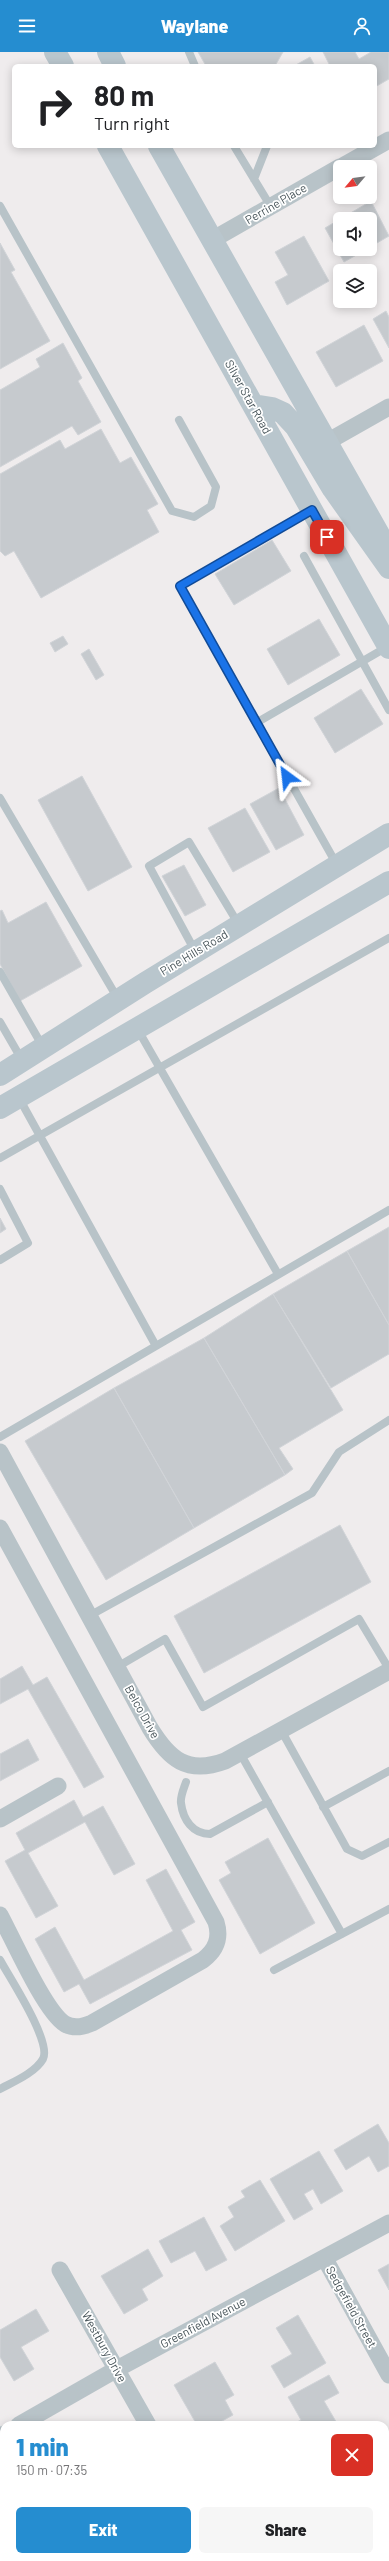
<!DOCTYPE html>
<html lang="en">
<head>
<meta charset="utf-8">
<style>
  :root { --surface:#fff; --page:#f6f6f6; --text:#202124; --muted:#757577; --accent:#258dd0 }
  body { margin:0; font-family:Barlow,sans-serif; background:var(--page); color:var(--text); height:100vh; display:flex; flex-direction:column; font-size:15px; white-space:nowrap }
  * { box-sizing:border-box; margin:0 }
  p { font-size:13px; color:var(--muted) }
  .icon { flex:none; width:22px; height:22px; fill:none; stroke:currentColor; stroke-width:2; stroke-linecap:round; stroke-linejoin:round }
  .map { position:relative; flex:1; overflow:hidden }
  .side { position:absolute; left:0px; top:2369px; width:389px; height:140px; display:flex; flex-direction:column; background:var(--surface); border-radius:12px 12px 0 0; box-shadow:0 2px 10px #0003 }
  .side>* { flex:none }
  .hud { position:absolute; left:12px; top:12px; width:365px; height:84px; border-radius:6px; box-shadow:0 2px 10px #0003; background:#fff; color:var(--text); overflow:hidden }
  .needle { width:26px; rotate:241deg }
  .controls { position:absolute; left:333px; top:108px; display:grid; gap:8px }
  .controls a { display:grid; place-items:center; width:44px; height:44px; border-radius:6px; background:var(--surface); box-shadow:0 2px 10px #0003; font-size:20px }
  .pin { position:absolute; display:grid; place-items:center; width:34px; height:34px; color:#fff; margin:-17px; border-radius:8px; box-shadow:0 2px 6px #0006 }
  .me { position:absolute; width:44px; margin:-22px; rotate:330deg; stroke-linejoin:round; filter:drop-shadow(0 0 3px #0008) }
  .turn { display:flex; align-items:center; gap:14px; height:84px; padding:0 16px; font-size:18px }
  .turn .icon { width:52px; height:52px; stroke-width:2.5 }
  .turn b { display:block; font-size:28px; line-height:34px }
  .round { display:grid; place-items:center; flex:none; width:42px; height:42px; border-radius:6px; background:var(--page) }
  .overview { display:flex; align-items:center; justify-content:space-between; height:68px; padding:0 16px }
  h1 { font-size:24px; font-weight:800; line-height:30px; color:var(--accent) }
  .primary-button { display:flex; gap:8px; margin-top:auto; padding:8px 16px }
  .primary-button a { flex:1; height:46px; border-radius:6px; background:var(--accent); color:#fff; font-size:16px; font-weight:800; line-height:46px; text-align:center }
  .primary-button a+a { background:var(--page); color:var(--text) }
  header { display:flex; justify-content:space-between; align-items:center; height:52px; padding:0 16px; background:var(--accent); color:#fff; font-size:18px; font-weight:800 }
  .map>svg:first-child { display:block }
</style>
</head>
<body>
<header><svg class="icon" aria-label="menu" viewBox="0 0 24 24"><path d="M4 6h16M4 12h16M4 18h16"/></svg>Waylane<svg class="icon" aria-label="person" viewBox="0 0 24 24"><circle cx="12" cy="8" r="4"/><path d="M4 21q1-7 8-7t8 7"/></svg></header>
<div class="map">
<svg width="389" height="2509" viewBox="0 0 389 2509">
  <rect width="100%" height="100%" fill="#efeced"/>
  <path fill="#c6cace" stroke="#d1d4d8" d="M198 0H283L275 14H206Z
    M323 0H355L359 7 371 0H389V27L375 35V14H330Z
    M310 5 315 14H294Z
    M371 149 389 184 370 195V167H340V197H367L344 210 325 176Z
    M304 184 329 229 287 253 275 230 288 223 275 200Z
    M0 191 15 218 11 220 50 289 0 317Z
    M386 259 389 265V296L373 267Z
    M364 273 383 309 336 335 316 300Z
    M63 291 82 326 78 329 101 370 78 383 72 374 0 415V338L40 315 36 307Z
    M101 377 120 411 131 405 158 452 147 458 159 480 41 546 14 499 5 504 0 499V422L60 388 65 397Z
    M272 488 291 519 234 553 215 522Z
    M319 567 340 603 288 633 267 597Z
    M63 584 68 592 55 600 50 591Z
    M89 597 104 623 96 628 81 602Z
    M361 637 383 672 335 701 314 666Z
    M82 724 132 815 88 839 38 748Z
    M279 736 304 783 276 798 250 752Z
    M245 756 270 800 233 820 208 776Z
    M184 813 206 853 185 864 162 824Z
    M46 850 82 914 20 949 0 912V859L2 858 8 871Z
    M0 1166 6 1177 0 1181Z
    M389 1175V1273L347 1199Z
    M347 1199 389 1273V1302L331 1336 273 1242Z
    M273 1242 343 1358 279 1396 293 1417 285 1423 204 1286Z
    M204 1286 285 1423 194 1476 114 1336Z
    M114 1336 194 1476 106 1528 25 1389Z
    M340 1473 371 1530 204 1621 174 1564Z
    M22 1614 33 1633 47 1625 104 1725 84 1736 28 1637 0 1652V1627Z
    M28 1687 39 1708 0 1729V1702Z
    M74 1748 83 1765 103 1754 135 1812 114 1823 85 1770 28 1801 58 1854 36 1866 5 1809 25 1798 16 1781Z
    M268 1786 315 1871 260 1902 219 1828 231 1821 225 1810Z
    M166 1817 195 1870 181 1878 192 1898 90 1952 79 1932 64 1940 35 1887 55 1875 84 1928 173 1879 146 1828Z
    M378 2072 389 2091V2114L378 2120 369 2104 346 2118 334 2098Z
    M319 2099 343 2139 321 2152 313 2137 304 2142 313 2157 294 2168 270 2127Z
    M260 2128 285 2169 235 2199 220 2174 234 2165 228 2155 245 2145 241 2139Z
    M204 2165 227 2208 206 2219 195 2199 171 2211 159 2189Z
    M148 2197 163 2224 142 2237 148 2248 124 2262 101 2224Z
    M389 2212V2238L378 2218Z
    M36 2257 49 2279 21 2295 34 2317 14 2329 0 2305V2278Z
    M298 2263 326 2311 284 2336 271 2314 292 2302 276 2276Z
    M215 2310 234 2343 225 2348 233 2363 215 2373H197L174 2333Z
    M329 2323 339 2341 324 2349 338 2373H291L301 2368 288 2345Z
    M4 2427V2493L0 2495V2429Z
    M389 2442V2496L387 2492 385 2493V2444Z
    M17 2505H58L60 2509H20Z
    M137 2505H166L168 2509H135L134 2507Z
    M273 2505H314L316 2509H271L270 2507Z"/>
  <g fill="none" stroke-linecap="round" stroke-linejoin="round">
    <path stroke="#b8c3c8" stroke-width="8" d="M189 0 195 14
      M234 94 271 155
      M254 127 267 94
      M0 154 172 459 194 465 211 454 216 435 179 368
      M311 459 180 534 337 813
      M304 504 389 658
      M256 671 387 595
      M0 746 118 947
      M195 899 149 814 189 790 239 873
      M0 920 43 995
      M0 970 22 1008
      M138 978 278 1222
      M19 1046 156 1294
      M0 1106 389 886
      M0 1137 28 1191 0 1208
      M0 1385 389 1158
      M89 1564 312 1441 339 1400 389 1368
      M117 1615 165 1587 203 1655 359 1567 389 1617
      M281 1678 347 1797 362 1804 389 1790
      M240 1701 342 1882
      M186 1730C184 1736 180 1745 181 1751 183 1768 193 1782 210 1782L268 1750
      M323 1755 389 1719
      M0 1908C10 1926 52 1990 43 2007 35 2021 13 2030 0 2037
      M274 1918 389 1857"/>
    <path stroke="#b8c3c8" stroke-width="17" d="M341 115 389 88
      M212 188 340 115
      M327 390 389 355
      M0 1400 150 1676C169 1707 187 1723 225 1709L389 1619
      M0 1476 216 1870C221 1886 216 1898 203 1908L92 1971C83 1975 74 1977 65 1972 45 1960 13 1887 0 1863
      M0 1767 58 1734
      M325 2207 389 2323
      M60 2218 148 2373
      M19 2373 117 2317 389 2171
      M0 2384 4 2382
      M222 2505 225 2509"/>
    <path stroke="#b9c6cd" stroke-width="22" d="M55 0 63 14
      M108 0 115 14
      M108 94 389 596
      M159 94 389 500
      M253 353 272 356 283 361 296 375 333 437 389 516
      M0 1023 145 931 389 782
      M0 1056 389 830"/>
  </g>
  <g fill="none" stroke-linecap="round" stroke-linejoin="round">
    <defs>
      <path id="route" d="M287 725 180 534 312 458 327 485"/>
    </defs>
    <use href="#route" stroke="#114b97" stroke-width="10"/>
    <use href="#route" stroke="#1a73e8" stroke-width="7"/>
  </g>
  <g text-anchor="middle" stroke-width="3.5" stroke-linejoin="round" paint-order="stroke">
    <g font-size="12" fill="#465358" stroke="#fff">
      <text transform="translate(276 152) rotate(-30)" y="4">Perrine Place</text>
      <text transform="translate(248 345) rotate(61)" y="4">Silver Star Road</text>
      <text transform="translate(194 901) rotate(-31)" y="4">Pine Hills Road</text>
      <text transform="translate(142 1660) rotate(61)" y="4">Belco Drive</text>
      <text transform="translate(351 2255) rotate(61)" y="4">Sedgefield Street</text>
      <text transform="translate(203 2271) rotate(-28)" y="4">Greenfield Avenue</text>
      <text transform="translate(104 2295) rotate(61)" y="4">Westbury Drive</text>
    </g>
  </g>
</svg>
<div class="controls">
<a><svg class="needle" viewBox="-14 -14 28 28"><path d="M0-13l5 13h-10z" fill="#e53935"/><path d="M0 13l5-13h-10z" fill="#757577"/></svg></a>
<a><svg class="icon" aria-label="sound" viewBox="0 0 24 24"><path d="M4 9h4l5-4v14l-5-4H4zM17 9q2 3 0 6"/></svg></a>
<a><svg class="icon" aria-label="layers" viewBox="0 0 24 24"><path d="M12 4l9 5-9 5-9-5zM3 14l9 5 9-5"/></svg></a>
</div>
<div class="pin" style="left:327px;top:485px;background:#d93025"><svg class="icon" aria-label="arrive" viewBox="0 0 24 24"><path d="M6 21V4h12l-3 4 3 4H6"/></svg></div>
<svg class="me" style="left:287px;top:725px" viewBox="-20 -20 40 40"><path d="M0-17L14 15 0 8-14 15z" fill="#1a73e8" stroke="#fff" stroke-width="4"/></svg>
<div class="hud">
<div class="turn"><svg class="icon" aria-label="right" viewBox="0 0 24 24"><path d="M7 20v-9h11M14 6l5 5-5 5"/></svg><div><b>80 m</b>Turn right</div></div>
</div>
<section class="side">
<div class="overview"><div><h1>1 min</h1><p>150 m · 07:35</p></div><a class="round" style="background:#d93025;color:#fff"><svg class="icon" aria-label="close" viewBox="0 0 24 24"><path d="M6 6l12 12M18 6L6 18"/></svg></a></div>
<div class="primary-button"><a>Exit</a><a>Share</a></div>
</section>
</div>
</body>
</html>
